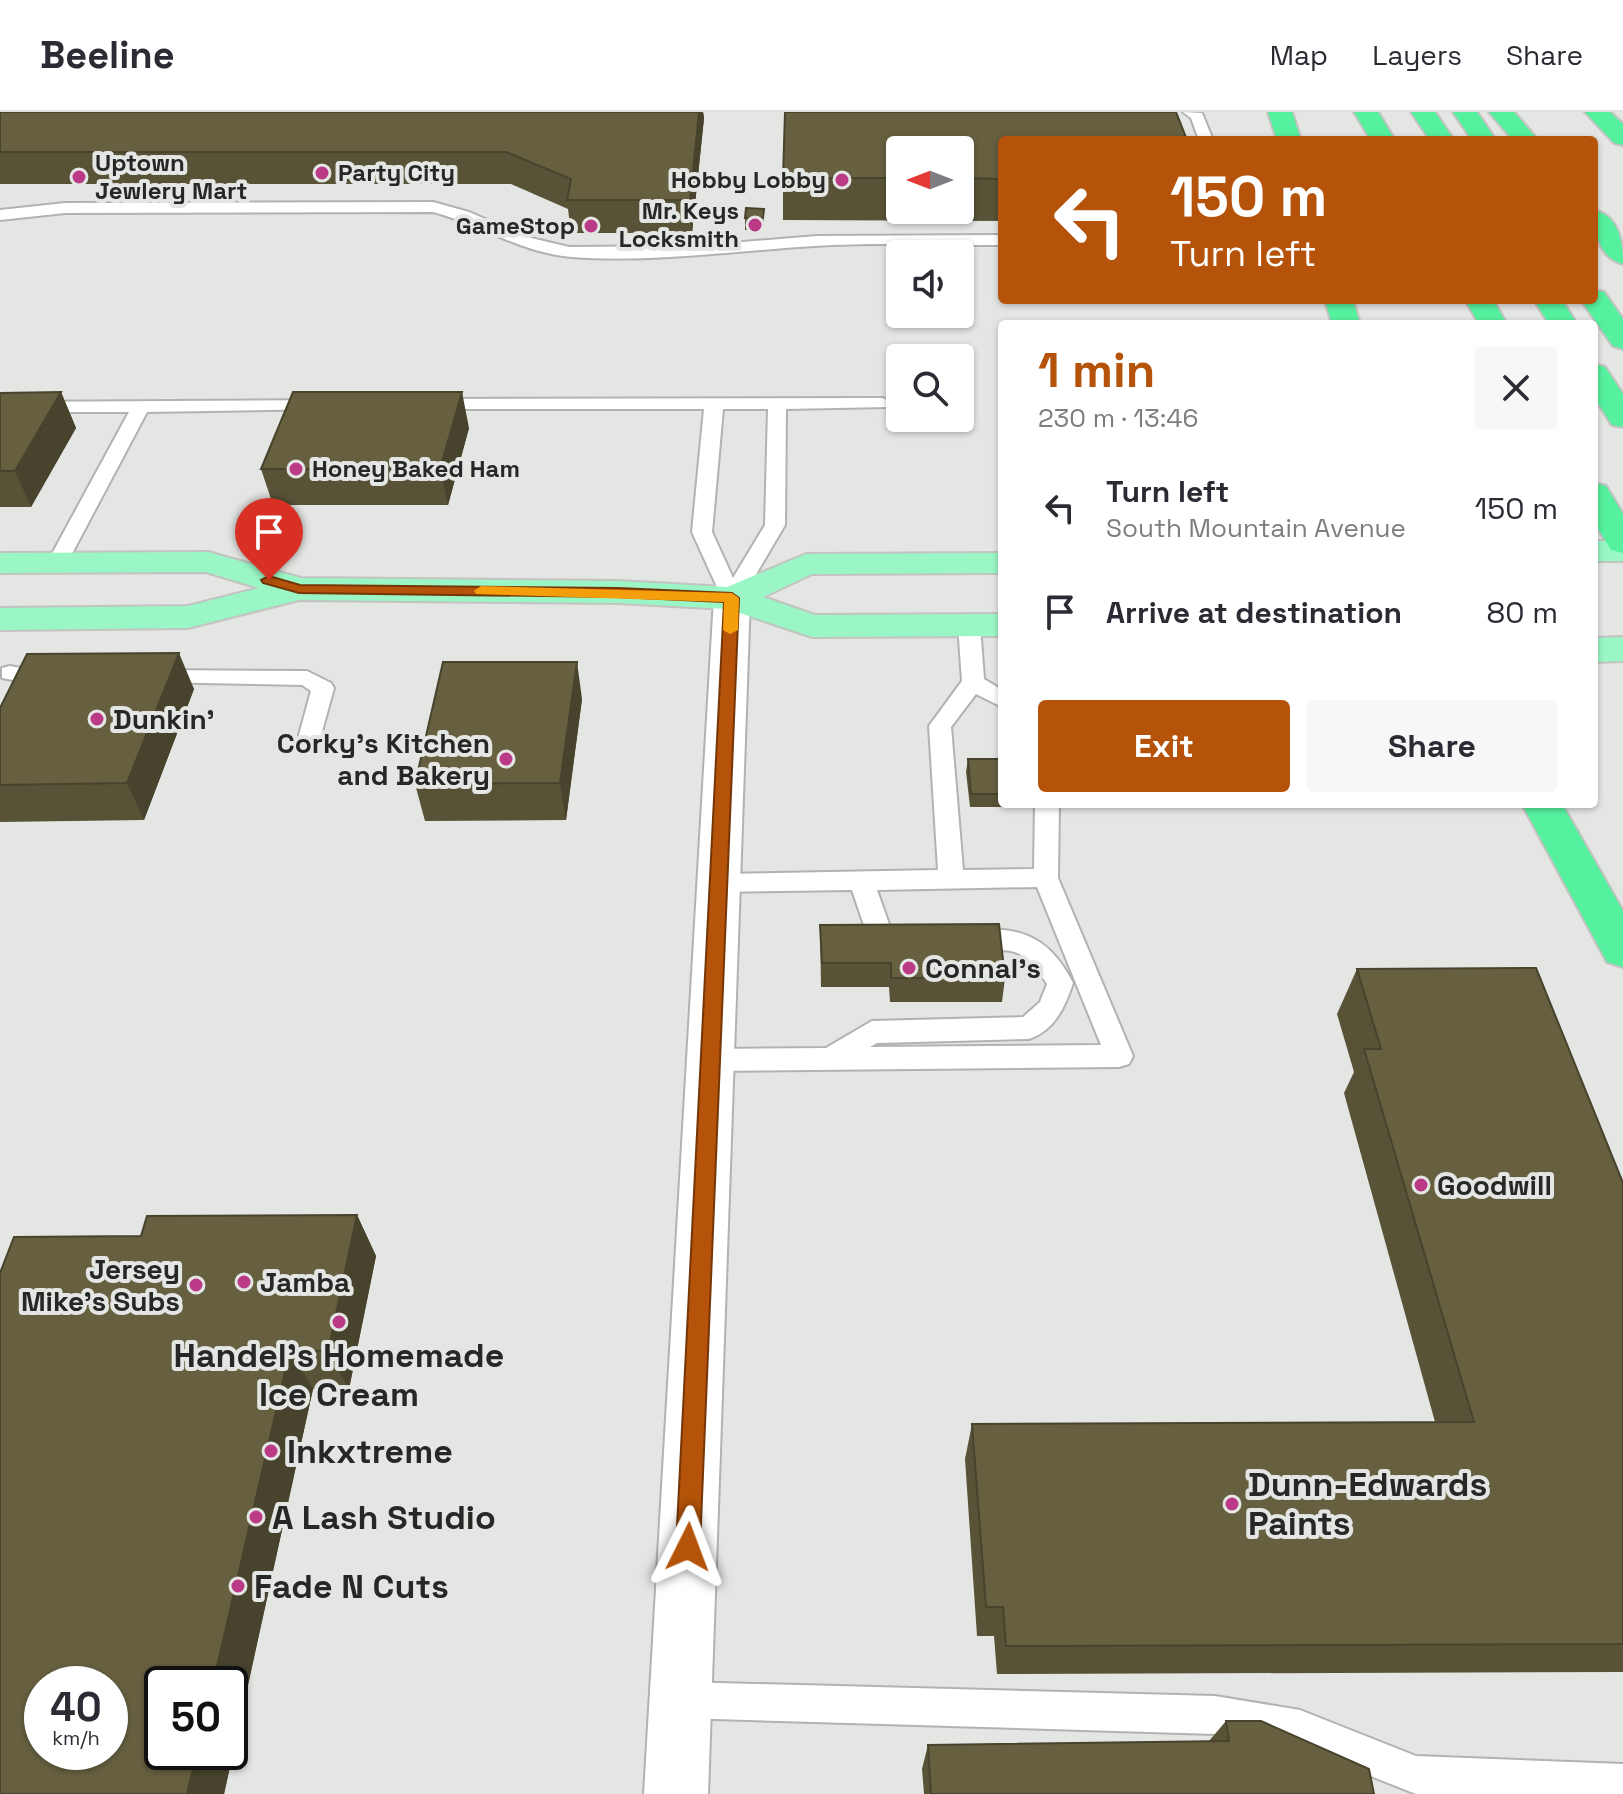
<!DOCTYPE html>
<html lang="en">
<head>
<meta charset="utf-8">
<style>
  :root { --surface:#fff; --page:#f7f7f7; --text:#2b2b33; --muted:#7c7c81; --line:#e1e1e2; --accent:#b45309 }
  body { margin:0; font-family:"Space Grotesk",sans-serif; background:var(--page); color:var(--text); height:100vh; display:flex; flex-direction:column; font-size:30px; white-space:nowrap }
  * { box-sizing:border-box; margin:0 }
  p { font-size:26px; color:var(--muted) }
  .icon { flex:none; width:44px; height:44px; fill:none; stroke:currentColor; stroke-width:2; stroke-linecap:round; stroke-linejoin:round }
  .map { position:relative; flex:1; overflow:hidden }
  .side { position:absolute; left:998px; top:208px; width:600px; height:488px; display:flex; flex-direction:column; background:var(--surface); border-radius:8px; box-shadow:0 2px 6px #0004 }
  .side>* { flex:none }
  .banner { position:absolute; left:998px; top:24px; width:600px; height:168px; border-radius:8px; box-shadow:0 2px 6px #0004; background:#b45309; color:#fff; overflow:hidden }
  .needle { width:52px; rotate:270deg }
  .fabs { position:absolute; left:886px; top:24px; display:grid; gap:16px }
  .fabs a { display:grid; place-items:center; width:88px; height:88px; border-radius:8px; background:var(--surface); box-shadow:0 2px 6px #0004; font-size:40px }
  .speed { position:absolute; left:24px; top:1554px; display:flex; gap:16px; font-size:40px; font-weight:700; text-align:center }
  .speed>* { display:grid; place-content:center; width:104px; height:104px; border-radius:50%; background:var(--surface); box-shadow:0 2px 6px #0004; line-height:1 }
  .speed small { font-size:20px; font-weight:400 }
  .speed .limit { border:4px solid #111; border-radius:12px; background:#fff; color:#111 }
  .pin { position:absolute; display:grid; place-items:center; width:68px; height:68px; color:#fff; margin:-82px -34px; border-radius:50% 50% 50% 0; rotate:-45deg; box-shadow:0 0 8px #0007 }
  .pin .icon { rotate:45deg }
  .me { position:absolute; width:88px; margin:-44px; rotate:3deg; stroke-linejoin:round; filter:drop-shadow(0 0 6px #0008) }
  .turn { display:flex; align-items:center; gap:28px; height:168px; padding:0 40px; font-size:36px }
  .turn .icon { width:104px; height:104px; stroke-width:2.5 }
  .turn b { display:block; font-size:56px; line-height:68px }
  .round { display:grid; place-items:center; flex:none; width:84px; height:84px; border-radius:8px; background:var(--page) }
  .headline { display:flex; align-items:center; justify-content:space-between; height:136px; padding:0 40px }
  h1 { font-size:48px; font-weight:800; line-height:60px; color:var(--accent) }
  .primary-button { display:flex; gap:16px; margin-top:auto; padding:16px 40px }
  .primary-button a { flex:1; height:92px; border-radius:8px; background:var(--accent); color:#fff; font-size:32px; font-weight:800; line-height:92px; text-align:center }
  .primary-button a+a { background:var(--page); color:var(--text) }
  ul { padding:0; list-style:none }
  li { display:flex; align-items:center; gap:24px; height:104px; padding:0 40px }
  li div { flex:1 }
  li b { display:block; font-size:30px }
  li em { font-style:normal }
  header { display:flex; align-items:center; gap:48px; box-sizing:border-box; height:112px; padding:0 40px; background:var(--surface); border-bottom:2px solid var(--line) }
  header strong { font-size:38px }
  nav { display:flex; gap:44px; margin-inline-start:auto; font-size:28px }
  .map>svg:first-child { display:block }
</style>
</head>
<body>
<header>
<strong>Beeline</strong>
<nav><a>Map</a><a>Layers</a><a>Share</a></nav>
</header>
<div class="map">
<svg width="1623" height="1682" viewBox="0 0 1623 1682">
  <rect width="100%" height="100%" fill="#e4e6e3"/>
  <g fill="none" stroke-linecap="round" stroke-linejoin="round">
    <defs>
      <path id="lane" d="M1183 0 1202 1 1213 28H1199L1191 6Z
        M433 90 469 100 527 125 569 135 694 134 817 124 1002 123V133C940 133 876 130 814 134 733 139 651 151 571 145 522 141 479 112 433 100L65 101 0 108V98L65 91Z
        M883 286 892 291 889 295 786 297 785 413 742 486 732 492 722 486 692 420 704 297H431L422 292 431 287ZM723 297H768L765 413 733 466 712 420Z
        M323 288 329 289 332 293 329 297 147 300 67 451 57 457 47 451 129 300H0V290Z
        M969 506 980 513 984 567 1002 578V595L976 582 951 615 963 758 1034 757 1035 692H1059L1058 766 1133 944 1129 952 1119 955 710 959 700 956 696 948 700 940 710 937 826 936 872 909 1023 905 1040 890 1047 872C1014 819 1002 848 957 834L953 827 957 820C967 817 977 817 988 817 1031 817 1054 834 1073 871 1065 895 1055 918 1029 927L877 931 870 935 1101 933 1037 775 877 778 891 818 912 821 916 828 912 835C899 839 886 839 873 835L869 828 852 778 719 780 710 778 707 771 710 764 719 762 938 758 929 614 962 569 958 513Z
        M10 554 59 563 62 568 59 573 51 575 2 566V556Z
        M154 558 307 559 331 571 334 576 321 623 318 628H302L299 623 311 579 302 573 146 570 143 565 146 560Z
        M681 1570 1215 1584 1300 1598 1416 1644 1623 1652V1682H1416L1300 1636 1215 1622 681 1606 668 1601 663 1588 668 1575Z"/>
      <path id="secondary" d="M732 475 744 478 750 486 708 1682H644L714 486 720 478Z"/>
      <path id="primary" d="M1594 429H1623V449H1594Z
        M208 440 301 466 618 469 727 475 806 442 1002 441V461L812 462 763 485 815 503 1002 502V524L812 525 728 497 618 491 299 488 188 516 0 518V496L188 494 259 476 206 460 0 461V441Z
        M1623 525V549L1594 550V526Z"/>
      <path id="highway" d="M1268 0H1292L1301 28H1277Z
        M1354 0H1378L1395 28H1371Z
        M1411 0H1435L1454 28H1430Z
        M1453 0H1477L1496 28H1472Z
        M1489 0H1514L1538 28H1513Z
        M1585 0H1610L1623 12V33L1614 31Z
        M1594 98C1619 104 1623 130 1623 152 1599 146 1594 120 1594 98Z
        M1594 178 1604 180 1623 207V237L1613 234 1581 188H1594Z
        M1325 188H1353L1360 212H1332Z
        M1465 188H1493L1507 212H1479Z
        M1534 188H1562L1577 212H1549Z
        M1594 252 1605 255 1623 282V315L1612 313 1594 285Z
        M1594 371 1606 374 1623 402V441L1611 438 1594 410Z
        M1522 692H1562L1623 799V855L1607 850Z"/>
    </defs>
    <use href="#lane" stroke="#b1b3b0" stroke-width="4"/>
    <use href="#secondary" stroke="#b1b3b0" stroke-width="4"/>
    <use href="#primary" stroke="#c3c3c2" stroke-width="4"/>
    <use href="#highway" stroke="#c3c3c2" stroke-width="4"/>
    <use href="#lane" fill="#fff" fill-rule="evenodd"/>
    <use href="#secondary" fill="#fff" fill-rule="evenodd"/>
    <use href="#primary" fill="#9af7c5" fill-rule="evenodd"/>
    <use href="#highway" fill="#56f19f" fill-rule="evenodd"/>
  </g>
  <path fill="#585337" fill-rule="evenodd" d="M0 0H703L704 6 692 121H571L568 97 511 72H0Z
    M785 0H1176L1187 28H1002V109L783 108V66ZM900 38H960V98H900Z
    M764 97 763 118H745V106Z
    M61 280 76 316 31 395H0V281Z
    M469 316 448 393H273L261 357Z
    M194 577 144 708 0 710V596Z
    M582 587 566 708 425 709 415 672Z
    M968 647H1002V692H1024V695H970L966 660Z
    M820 813 1005 866 1002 890H890L889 875H821Z
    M1357 857 1623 1071V1560L997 1562 994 1524H977L965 1347 972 1312 1435 1310 1344 981 1354 960 1337 902Z
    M357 1103 376 1144 349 1277H313L224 1682H0L141 1124Z
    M1226 1609 1374 1682H924L922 1657 928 1633 1209 1629Z"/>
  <path fill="#47432d" d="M699 0H703L704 6 692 121 690 88Z
    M61 280 76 316 31 395 15 359Z
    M462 280 469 316 448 393 440 357Z
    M179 541 194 577 144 708 127 671Z
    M577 550 582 587 566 708 560 671Z
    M357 1103 376 1144 349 1277 328 1239Z
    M290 1239 313 1277 224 1682H187L197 1640H230V1572H213Z"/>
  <path fill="#666040" stroke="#47432d" stroke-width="2" fill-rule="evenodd" d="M0 0H699L690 88H567L571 67 506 40H0Z
    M785 0H1176L1187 28H1002V67L960 66V38H900V66H783Z
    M746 96 764 97 763 106H745Z
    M61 280 15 359H0V281Z
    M293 280H462L440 357H261Z
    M179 541 127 671 0 673V596L27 542Z
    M443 550H577L560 671 415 672Z
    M968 647H1002V682H971Z
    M999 812 1005 866H891V851H822L820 813Z
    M1536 856 1623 1071V1532L1006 1534 1003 1495H986L972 1312 1474 1310 1364 937H1381L1357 857Z
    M357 1103 328 1239H290L213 1572H162V1640H197L187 1682H0V1161L14 1125 141 1124 147 1104ZM42 1572H110V1640H42Z
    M1226 1609H1261L1369 1657 1374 1682H931L928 1633 1229 1629Z"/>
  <path fill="#b45309" stroke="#753606" stroke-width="2" d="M269 464 300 473 618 476 732 481 739 486 700 1435 696 1443 688 1447 679 1443 676 1435 724 490 618 485 299 481 263 471 261 468Z"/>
  <path fill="#f59e0b" d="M481 474 732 481 739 486 738 518 730 522 723 518 724 490 476 482 474 479Z"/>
  <g fill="#ba3a87" stroke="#e4e6e3" stroke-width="3">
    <circle cx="322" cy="61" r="8"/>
    <circle cx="79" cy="65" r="8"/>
    <circle cx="842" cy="68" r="8"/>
    <circle cx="755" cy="113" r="8"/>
    <circle cx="591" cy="114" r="8"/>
    <circle cx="296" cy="357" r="8"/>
    <circle cx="97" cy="607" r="8"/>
    <circle cx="506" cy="647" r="8"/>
    <circle cx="909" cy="856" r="8"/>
    <circle cx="1421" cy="1073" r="8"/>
    <circle cx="244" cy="1170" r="8"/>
    <circle cx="196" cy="1173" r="8"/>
    <circle cx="339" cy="1210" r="8"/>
    <circle cx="271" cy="1339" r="8"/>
    <circle cx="1232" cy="1392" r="8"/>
    <circle cx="256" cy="1405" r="8"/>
    <circle cx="238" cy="1474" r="8"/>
  </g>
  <g text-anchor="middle" stroke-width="8" stroke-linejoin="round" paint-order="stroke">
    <g font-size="24" font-weight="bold" fill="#272726" stroke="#e4e6e3" text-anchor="start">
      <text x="95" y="59">Uptown<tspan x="95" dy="28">Jewlery Mart</tspan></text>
      <text x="338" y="69">Party City</text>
      <text x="826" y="76" text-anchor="end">Hobby Lobby</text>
      <text x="739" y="107" text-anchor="end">Mr. Keys<tspan x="739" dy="28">Locksmith</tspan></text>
      <text x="575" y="122" text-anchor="end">GameStop</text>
      <text x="312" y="365">Honey Baked Ham</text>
    </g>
    <g font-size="28" font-weight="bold" fill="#272726" stroke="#e4e6e3" text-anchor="start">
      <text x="113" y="617">Dunkin'</text>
      <text x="490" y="641" text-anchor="end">Corky's Kitchen<tspan x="490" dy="32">and Bakery</tspan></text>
      <text x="925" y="866">Connal's</text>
      <text x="1437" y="1083">Goodwill</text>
      <text x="180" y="1167" text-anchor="end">Jersey<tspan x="180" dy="32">Mike's Subs</tspan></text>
      <text x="260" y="1180">Jamba</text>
    </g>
    <g font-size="34" font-weight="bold" fill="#272726" stroke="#e4e6e3" text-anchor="start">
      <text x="339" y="1255" text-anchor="middle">Handel's Homemade<tspan x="339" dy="39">Ice Cream</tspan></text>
      <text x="287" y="1351">Inkxtreme</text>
      <text x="1248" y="1384">Dunn-Edwards<tspan x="1248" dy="39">Paints</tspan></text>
      <text x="272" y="1417">A Lash Studio</text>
      <text x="254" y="1486">Fade N Cuts</text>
    </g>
  </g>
</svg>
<div class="fabs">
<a><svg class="needle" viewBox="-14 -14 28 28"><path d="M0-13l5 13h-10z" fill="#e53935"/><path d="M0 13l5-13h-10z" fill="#7c7c81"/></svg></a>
<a><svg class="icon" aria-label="sound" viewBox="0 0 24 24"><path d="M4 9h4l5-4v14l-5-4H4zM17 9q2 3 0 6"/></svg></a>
<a><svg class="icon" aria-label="search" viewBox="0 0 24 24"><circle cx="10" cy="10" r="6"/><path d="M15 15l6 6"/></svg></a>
</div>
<div class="speed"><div>40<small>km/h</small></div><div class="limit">50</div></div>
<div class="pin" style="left:269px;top:468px;background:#d93025"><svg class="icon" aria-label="arrive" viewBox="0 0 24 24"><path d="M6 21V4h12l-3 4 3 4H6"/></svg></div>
<svg class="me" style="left:688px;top:1435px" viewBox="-20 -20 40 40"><path d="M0-17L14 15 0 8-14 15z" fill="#b45309" stroke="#fff" stroke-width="4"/></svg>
<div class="banner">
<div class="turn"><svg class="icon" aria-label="left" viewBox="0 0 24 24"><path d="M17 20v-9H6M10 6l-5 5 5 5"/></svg><div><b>150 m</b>Turn left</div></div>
</div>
<section class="side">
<div class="headline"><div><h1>1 min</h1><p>230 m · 13:46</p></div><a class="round"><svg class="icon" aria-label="close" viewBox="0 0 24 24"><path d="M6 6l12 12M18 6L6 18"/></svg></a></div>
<ul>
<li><svg class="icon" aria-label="left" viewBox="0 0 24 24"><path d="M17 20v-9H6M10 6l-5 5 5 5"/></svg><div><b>Turn left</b><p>South Mountain Avenue</p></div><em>150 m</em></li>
<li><svg class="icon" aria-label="arrive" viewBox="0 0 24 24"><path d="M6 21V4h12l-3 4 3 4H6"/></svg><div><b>Arrive at destination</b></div><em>80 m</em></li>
</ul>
<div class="primary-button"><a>Exit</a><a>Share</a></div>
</section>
</div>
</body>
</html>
